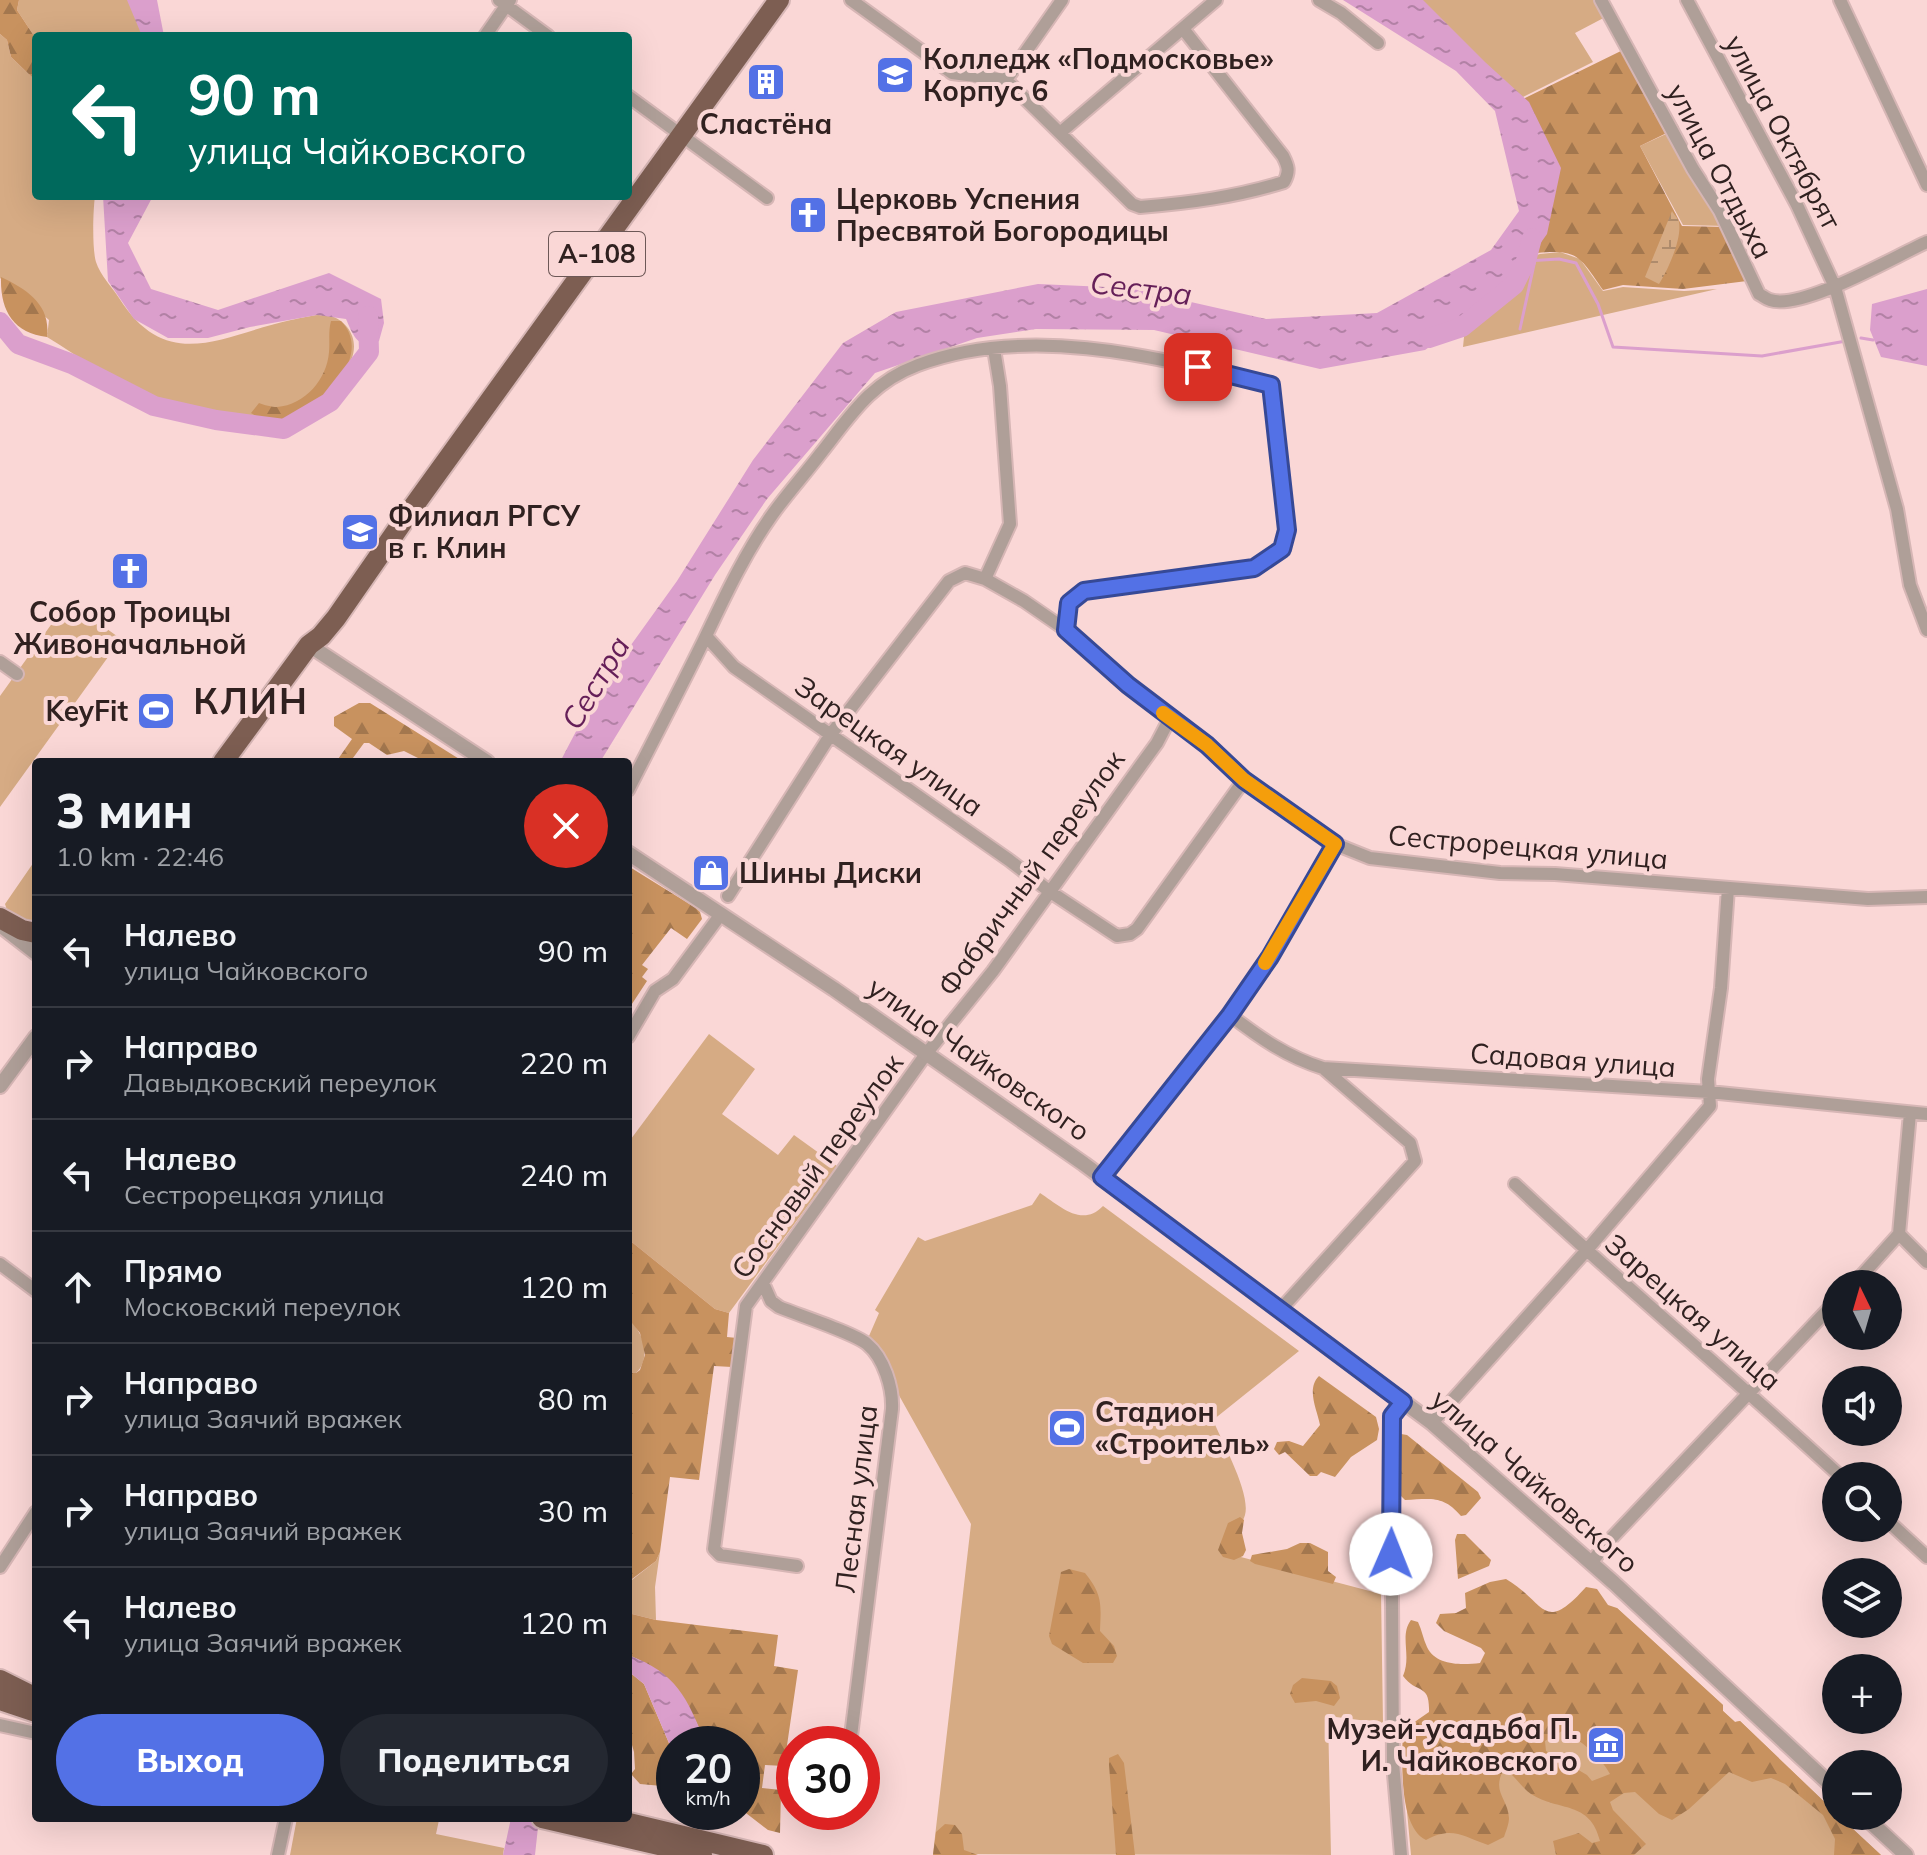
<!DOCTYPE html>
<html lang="ru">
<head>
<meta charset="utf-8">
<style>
  :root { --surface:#171b24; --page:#242831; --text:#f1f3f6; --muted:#9ea1a6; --line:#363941; --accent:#5371e6 }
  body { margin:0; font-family:Mulish,sans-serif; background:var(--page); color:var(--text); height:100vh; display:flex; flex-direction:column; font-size:30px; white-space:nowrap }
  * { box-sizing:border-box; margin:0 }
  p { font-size:26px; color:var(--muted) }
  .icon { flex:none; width:44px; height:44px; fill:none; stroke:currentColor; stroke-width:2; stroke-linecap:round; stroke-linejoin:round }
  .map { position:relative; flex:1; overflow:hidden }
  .panel { position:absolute; left:32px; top:758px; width:600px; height:1064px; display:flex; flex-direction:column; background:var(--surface); border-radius:8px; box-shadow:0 8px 32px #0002 }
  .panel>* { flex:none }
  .guide { position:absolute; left:32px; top:32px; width:600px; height:168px; border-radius:8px; box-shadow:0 8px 32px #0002; background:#00695c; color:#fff; overflow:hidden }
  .needle { width:52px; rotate:355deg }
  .tools { position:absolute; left:1822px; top:1270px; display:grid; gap:16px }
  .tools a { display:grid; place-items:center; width:80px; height:80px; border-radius:50%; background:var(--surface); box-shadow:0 8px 32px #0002; font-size:40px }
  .speed { position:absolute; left:656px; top:1726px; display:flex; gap:16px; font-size:40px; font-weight:700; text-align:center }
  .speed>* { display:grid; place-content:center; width:104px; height:104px; border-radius:50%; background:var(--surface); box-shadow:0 8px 32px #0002; line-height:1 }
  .speed small { font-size:20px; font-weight:400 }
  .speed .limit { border:12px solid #d22; background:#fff; color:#111 }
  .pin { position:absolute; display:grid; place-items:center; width:68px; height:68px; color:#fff; margin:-34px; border-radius:16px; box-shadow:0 4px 12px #0006 }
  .me { position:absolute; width:88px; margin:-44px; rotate:1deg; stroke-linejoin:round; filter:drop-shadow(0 0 6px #0008) }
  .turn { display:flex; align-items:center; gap:28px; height:168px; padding:0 24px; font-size:36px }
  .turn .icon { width:104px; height:104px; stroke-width:2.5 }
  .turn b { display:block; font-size:56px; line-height:68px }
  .round { display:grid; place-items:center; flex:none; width:84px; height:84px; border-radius:42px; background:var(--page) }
  .head { display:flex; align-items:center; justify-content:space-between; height:136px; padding:0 24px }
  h1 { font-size:48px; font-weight:800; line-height:60px }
  .cta { display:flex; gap:16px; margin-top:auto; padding:16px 24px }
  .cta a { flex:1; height:92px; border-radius:48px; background:var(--accent); color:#fff; font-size:32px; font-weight:800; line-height:92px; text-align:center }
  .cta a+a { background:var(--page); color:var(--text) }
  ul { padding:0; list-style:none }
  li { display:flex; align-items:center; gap:24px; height:112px; padding:0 24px; border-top:2px solid var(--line) }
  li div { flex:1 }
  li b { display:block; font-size:30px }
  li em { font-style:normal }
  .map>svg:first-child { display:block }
</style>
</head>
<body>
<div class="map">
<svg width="1927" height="1855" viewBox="0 0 1927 1855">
  <defs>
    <pattern id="forest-firs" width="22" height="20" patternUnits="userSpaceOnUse" patternTransform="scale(2)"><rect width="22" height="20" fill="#c8925f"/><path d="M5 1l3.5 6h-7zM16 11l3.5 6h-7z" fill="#a3774e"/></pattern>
    <pattern id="wetland-marsh" width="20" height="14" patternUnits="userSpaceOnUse" patternTransform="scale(2)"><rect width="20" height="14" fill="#d6ab84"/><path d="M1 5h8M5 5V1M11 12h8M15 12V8" fill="none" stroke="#ae8b6c"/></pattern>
    <pattern id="water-ripples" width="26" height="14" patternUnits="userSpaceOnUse" patternTransform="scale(2)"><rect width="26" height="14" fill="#db9fcc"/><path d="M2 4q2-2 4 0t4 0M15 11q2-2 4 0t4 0" fill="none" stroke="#b281a5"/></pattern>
  </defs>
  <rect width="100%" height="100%" fill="#fad7d6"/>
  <path fill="#d6ab84" d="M19 0H129L145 36H36V39L17 10Z
    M1384 0H1605L1613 13 1575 33 1593 62 1515 101Z
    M0 34 7 40 11 57 36 81V196H95C93 211 92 249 96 262 100 275 112 287 119 298 168 375 222 335 291 320 303 318 315 314 327 315 335 316 342 321 347 327 378 367 298 419 264 421 248 421 232 417 216 414 195 410 172 406 152 398 115 384 80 357 47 337L49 320 0 278Z
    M1679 128 1726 226 1683 225 1640 146Z
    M1560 252 1580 259 1603 291 1623 287 1684 291 1717 289 1463 347 1465 327 1516 286 1528 258 1540 254Z
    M68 601 121 639 0 807V696Z
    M36 859V925L7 910 5 904Z
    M709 1034 755 1069 722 1114 778 1155 794 1135 837 1166 729 1313 715 1309 628 1239V1143Z
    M1040 1193C1060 1206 1082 1228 1103 1206L1299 1351 1213 1420C1222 1442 1251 1493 1245 1515 1241 1528 1229 1541 1222 1552L1381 1594 1383 1723 1328 1716 1331 1855 933 1854 971 1524 896 1390 894 1376 869 1336 879 1313 875 1310 918 1237 925 1241 1032 1205Z
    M628 1318C643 1332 652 1357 636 1373L628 1372Z
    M660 1552 655 1587 656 1620 628 1613V1583L656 1561Z
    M1617 1608 1723 1705V1711L1735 1722 1740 1721 1836 1813V1816H1839L1881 1855H1411L1404 1779Z
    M297 1818H432L439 1820 436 1834 504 1848 503 1855H290Z"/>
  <path fill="url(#forest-firs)" fill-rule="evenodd" d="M0 0H19L17 10 36 39V81L11 57 7 40 0 34Z
    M1627 48 1679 127 1640 146 1682 226 1726 227 1747 281 1683 289 1623 285 1603 290C1580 257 1579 249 1537 253L1558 177 1517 102Z
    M1 277C28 290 51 305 47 337 13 333 0 310 1 277Z
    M331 321H341C379 360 307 422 269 421 263 420 256 416 251 413L259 403C264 405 272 407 277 407 305 405 327 379 329 352 330 341 328 332 331 321Z
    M359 703H370L464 762H426L404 751 387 755 369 743H364L350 762H336L352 739 334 726V717Z
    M628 866 696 908 700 912 702 919 687 939 671 928 642 965 648 969 642 977 647 981 628 1010Z
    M628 1239 715 1309 729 1313 727 1337 737 1338 732 1367 714 1366 699 1480 670 1477 660 1552 656 1561 628 1582V1372L636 1373 640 1370 645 1355 640 1333 628 1318Z
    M1319 1376 1376 1417 1379 1429 1377 1440 1351 1457 1335 1477 1321 1472 1317 1476H1310L1285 1452 1279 1455 1274 1449 1277 1442 1289 1441 1303 1446 1320 1425C1317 1409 1306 1389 1319 1376Z
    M1401 1434 1407 1435 1478 1492 1481 1498 1466 1515 1461 1516C1443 1495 1431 1499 1405 1500L1397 1492V1440Z
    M1240 1517 1244 1520 1242 1533 1246 1550 1243 1556 1234 1560 1223 1557 1218 1550 1228 1523Z
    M1457 1534H1465L1491 1560 1489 1566 1458 1579 1455 1540Z
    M1300 1543H1310L1328 1552V1571L1336 1577 1333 1584 1255 1564 1250 1561 1252 1555 1287 1549Z
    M1069 1569 1085 1573C1103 1595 1101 1605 1100 1631L1114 1646 1117 1656 1113 1663H1083L1052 1644 1049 1636 1061 1572Z
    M1506 1579C1546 1602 1542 1636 1586 1587L1597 1589 1608 1605 1617 1608 1723 1705V1711L1735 1722 1740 1721 1836 1813V1816H1839L1881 1855H1834L1835 1839 1823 1815 1785 1784 1771 1778 1752 1782 1729 1772 1689 1809 1672 1820 1659 1814 1635 1792 1624 1793 1610 1802 1613 1810 1646 1844 1634 1855H1556L1553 1841 1579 1833 1592 1843 1600 1841C1590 1800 1559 1812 1531 1794 1520 1786 1514 1774 1504 1769 1491 1792 1508 1798 1509 1818 1509 1824 1506 1831 1504 1837L1488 1845C1462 1836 1452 1826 1426 1840 1398 1827 1402 1758 1403 1730L1429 1712C1430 1682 1417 1695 1403 1676 1412 1655 1399 1636 1411 1620L1418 1622C1422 1630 1423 1639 1427 1647 1436 1666 1462 1665 1480 1663L1485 1653 1481 1648 1444 1631 1436 1623 1440 1614 1456 1613 1466 1608 1465 1593 1490 1582ZM1562 1731C1581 1740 1600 1756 1610 1774L1592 1781 1587 1775 1546 1751 1545 1741Z
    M628 1613 656 1620 778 1635 774 1666 798 1670 784 1766 765 1765 762 1788 781 1790 780 1833 768 1830 742 1810V1744H706C690 1704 670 1671 628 1655Z
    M628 1671 644 1684 674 1755V1776L662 1786 640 1784 631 1774 635 1769 634 1752 628 1731Z
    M1302 1678 1331 1681 1337 1686 1340 1698 1334 1706 1316 1701 1295 1703 1290 1694 1293 1685Z
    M1118 1754 1124 1763 1135 1855H1116L1109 1765V1758Z
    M945 1824 955 1825 962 1834 964 1850 978 1855H933L936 1832Z"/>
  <path fill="url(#wetland-marsh)" d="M1672 211C1674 215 1678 218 1679 222 1682 239 1668 270 1659 284L1645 277Z"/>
  <path fill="url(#water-ripples)" d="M127 0H157L164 36H142Z
    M1343 0H1423L1485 62 1529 102 1561 168 1547 234 1503 296 1425 350 1320 369 1154 330 1036 329 977 338 875 373 767 499 715 575 600 762H560L595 695 677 581 753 460 843 343 896 312 1038 284 1129 288 1266 319 1377 313 1491 250 1519 211 1495 111 1456 71Z
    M103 196H153L128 243 151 289 218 310 329 273 381 299 384 323 379 341C359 352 353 335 346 319L317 315 250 327 208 338H168L134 319 108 281Z
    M1927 289V366L1881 357 1870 330 1872 304Z
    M628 1655C677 1673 687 1698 706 1744H674V1755L644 1684 628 1671Z
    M511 1818H539L535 1855H503Z"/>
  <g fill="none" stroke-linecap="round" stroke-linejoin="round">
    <path stroke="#db9fcc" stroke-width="3" d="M1526 261 1559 259 1576 263 1598 304 1613 347 1762 356 1846 341
      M1520 329 1535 260
      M1861 338 1873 340"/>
    <path stroke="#db9fcc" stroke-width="20" d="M0 322 18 344 72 364 154 406 216 420 284 429 330 402 369 352 368 316
      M1429 338 1462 327 1514 285 1526 261 1532 238"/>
    <defs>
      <path id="minor" d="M499 0 548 36
        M851 0 952 73 1006 80 1132 204 1140 207C1189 203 1236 197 1284 182 1290 171 1288 166 1283 156L1184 30
        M1319 0 1341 13 1378 43
        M1601 0 1693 169 1720 211 1759 294C1763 296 1766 299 1770 300 1802 311 1895 256 1927 242
        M1687 0 1797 205 1835 287 1897 509 1910 585 1927 630
        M1840 0 1927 185
        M485 36 510 0
        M1006 80 1062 0
        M628 96 767 198
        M1061 132 1216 0
        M985 579 1010 524 1000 386 994 349
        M706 636 734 667 1009 860 1049 891 1117 936 1130 934 1137 929 1244 780
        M0 662 17 674
        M628 790C654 739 680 689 705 638 725 596 745 553 772 515 787 494 805 474 821 453 851 415 870 383 918 365 1031 323 1160 358 1271 385L1287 530 1282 549 1254 568 1084 591 1069 603 1066 630
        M728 896 831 734 949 581 965 573 985 579 1024 601 1066 630 1128 685 1207 745 1244 780 1335 844 1370 858 1500 873 1555 874 1868 899 1927 897
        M1230 1015C1260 1038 1287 1057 1323 1068L1709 1092 1927 1114
        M628 1037 655 991 673 979 721 914
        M1102 1177 1230 1015 1270 957 1335 844
        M1515 1184C1621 1284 1733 1377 1840 1476
        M1899 1234 1927 1262
        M0 1264 36 1291
        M763 1283 771 1301 779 1307C798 1315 854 1333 867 1344 884 1358 893 1388 892 1409L850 1744
        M1854 1284 1899 1234 1910 1113
        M1281 1309 1415 1161 1410 1143 1323 1068
        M1432 1423 1586 1251 1710 1106 1708 1079 1721 988 1728 888
        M1888 1521 1927 1557
        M1591 1563 1605 1545 1836 1301
        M797 1566 720 1555 714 1549 746 1306 926 1054 993 971 1141 765 1157 743 1170 718
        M0 1567 36 1512
        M0 1725 36 1733
        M839 1821 841 1812
        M278 1855 286 1818
        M1401 1855 1393 1763 1391 1430 1392 1416 1403 1402"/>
      <path id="tertiary" d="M309 645 487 762
        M628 853 834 989 1084 1164 1432 1423 1614 1583 1836 1790
        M0 925 36 953
        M0 1086 36 1037
        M1864 1816 1906 1855"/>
      <path id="trunk" d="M223 762 309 645 321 636 336 618 413 507 779 0
        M0 918 22 930 36 933
        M0 1680 36 1698
        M0 1700 36 1712
        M542 1818 702 1855
        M608 1818 763 1855"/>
    </defs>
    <use href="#minor" stroke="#d6b6b5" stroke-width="16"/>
    <use href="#tertiary" stroke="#d6b6b5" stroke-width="18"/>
    <use href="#trunk" stroke="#d6b6b5" stroke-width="24"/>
    <use href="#minor" stroke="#af9f98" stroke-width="12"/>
    <use href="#tertiary" stroke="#af9f98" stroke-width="14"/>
    <use href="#trunk" stroke="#7d5e52" stroke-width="20"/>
  </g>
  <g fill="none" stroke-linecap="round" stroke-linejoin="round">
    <defs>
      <path id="route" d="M1198 367 1271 385 1287 530 1282 549 1254 568 1084 591 1069 603 1066 630 1128 685 1207 745 1244 780 1335 844 1270 957 1230 1015 1102 1177 1403 1402 1392 1416 1391 1554"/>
    </defs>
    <use href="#route" stroke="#364996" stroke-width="20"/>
    <use href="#route" stroke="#5371e6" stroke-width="14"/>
    <path stroke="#f59e0b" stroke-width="14" d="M1163 713 1207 745 1244 780 1335 844 1265 963"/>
  </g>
  <defs>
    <symbol id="university-square" viewBox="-11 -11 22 22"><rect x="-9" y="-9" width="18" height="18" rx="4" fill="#5371e6" stroke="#fad7d6"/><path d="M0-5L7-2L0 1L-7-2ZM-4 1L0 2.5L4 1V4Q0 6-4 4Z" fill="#fff"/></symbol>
    <symbol id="building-square" viewBox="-11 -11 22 22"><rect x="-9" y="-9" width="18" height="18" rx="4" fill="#5371e6" stroke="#fad7d6"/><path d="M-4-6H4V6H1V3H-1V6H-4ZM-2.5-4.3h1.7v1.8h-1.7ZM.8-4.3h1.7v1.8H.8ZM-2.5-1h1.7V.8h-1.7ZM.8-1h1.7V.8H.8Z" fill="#fff"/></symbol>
    <symbol id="church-square" viewBox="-11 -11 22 22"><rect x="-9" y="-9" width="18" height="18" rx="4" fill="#5371e6" stroke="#fad7d6"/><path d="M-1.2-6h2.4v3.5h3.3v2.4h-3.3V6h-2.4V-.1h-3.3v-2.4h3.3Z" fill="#fff"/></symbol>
    <symbol id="stadium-square" viewBox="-11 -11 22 22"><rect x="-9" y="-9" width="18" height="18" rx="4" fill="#5371e6" stroke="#fad7d6"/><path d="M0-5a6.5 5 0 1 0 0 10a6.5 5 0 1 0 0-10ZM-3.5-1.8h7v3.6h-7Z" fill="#fff"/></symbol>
    <symbol id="shop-square" viewBox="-11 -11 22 22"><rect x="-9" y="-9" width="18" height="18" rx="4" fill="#5371e6" stroke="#fad7d6"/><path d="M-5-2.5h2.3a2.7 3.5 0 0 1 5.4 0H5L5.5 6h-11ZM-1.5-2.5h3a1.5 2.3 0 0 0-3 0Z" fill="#fff"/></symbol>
    <symbol id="museum-square" viewBox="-11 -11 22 22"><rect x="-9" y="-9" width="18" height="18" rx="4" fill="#5371e6" stroke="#fad7d6"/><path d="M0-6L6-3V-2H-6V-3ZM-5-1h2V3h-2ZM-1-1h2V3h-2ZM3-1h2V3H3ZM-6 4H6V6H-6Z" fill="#fff"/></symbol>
  </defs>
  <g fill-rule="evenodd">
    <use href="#university-square" x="873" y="53" width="44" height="44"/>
    <use href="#building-square" x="744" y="60" width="44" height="44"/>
    <use href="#church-square" x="786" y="193" width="44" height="44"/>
    <use href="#university-square" x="338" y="510" width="44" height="44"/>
    <use href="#church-square" x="108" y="549" width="44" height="44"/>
    <use href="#stadium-square" x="134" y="689" width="44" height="44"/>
    <use href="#shop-square" x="689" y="851" width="44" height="44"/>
    <use href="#stadium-square" x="1045" y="1406" width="44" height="44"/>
    <use href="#museum-square" x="1584" y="1723" width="44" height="44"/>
  </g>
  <g text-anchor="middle" stroke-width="8" stroke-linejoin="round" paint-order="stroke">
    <rect fill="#fad7d6" stroke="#6d5857" stroke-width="2" x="549" y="232" width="96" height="44" rx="6"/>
    <g font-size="26" font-weight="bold" fill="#302120">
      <text x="597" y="263">А-108</text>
    </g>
    <g font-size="28" font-weight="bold" fill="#302120" stroke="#fad7d6" text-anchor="start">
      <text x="923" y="69">Колледж «Подмосковье»<tspan x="923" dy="32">Корпус 6</tspan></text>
      <text x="766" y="134" text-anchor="middle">Сластёна</text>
      <text x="836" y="209">Церковь Успения<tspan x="836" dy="32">Пресвятой Богородицы</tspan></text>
      <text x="388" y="526">Филиал РГСУ<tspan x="388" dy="32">в г. Клин</tspan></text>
      <text x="130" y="622" text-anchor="middle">Собор Троицы<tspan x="130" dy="32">Живоначальной</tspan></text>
      <text x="128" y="721" text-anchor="end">KeyFit</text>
      <text x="739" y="883">Шины Диски</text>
      <text x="1095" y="1422">Стадион<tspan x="1095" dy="32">«Строитель»</tspan></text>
      <text x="1578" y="1739" text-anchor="end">Музей-усадьба П.<tspan x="1578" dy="32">И. Чайковского</tspan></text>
    </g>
    <g font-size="28" fill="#302120" stroke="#fad7d6">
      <text transform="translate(1783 132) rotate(62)" y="10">улица Октябрят</text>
      <text transform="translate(1720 171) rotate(62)" y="10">улица Отдыха</text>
      <text transform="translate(889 746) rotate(35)" y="10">Зарецкая улица</text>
      <text transform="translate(1528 847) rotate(5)" y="10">Сестрорецкая улица</text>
      <text transform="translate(1031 873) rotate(-54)" y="10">Фабричный переулок</text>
      <text transform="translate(979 1059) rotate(35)" y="10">улица Чайковского</text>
      <text transform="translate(1573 1060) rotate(4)" y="10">Садовая улица</text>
      <text transform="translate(817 1166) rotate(-54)" y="10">Сосновый переулок</text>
      <text transform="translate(1693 1312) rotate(41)" y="10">Зарецкая улица</text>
      <text transform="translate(1535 1481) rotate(41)" y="10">улица Чайковского</text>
      <text transform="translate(856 1499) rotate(-83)" y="10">Лесная улица</text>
    </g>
    <g font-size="30" font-style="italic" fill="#651f58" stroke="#fad7d6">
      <text transform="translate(1141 289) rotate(7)" y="10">Сестра</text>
      <text transform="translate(596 683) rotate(-59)" y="10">Сестра</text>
    </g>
    <g font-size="36" font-weight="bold" letter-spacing="2" fill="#302120" stroke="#fad7d6">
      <text x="251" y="714">КЛИН</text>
    </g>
  </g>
</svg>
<div class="tools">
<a><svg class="needle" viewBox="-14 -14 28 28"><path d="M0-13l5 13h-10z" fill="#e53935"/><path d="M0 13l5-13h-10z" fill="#9ea1a6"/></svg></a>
<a><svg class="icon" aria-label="sound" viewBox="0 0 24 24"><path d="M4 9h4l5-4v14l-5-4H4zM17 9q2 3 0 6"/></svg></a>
<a><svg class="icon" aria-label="search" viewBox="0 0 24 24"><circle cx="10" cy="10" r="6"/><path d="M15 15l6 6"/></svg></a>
<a><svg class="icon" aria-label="layers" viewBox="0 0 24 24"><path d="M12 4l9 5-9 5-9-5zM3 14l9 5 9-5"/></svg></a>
<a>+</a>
<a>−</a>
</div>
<div class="speed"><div>20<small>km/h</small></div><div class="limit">30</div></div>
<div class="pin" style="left:1198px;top:367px;background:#d93025"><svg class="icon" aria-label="arrive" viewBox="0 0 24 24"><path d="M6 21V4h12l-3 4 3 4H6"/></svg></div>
<svg class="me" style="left:1391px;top:1554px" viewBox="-20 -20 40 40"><circle r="19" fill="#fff"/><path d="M0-13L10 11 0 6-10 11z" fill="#5371e6"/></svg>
<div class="guide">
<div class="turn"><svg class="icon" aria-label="left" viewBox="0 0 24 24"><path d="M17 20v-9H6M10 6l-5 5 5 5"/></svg><div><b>90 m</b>улица Чайковского</div></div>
</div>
<section class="panel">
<div class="head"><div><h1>3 мин</h1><p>1.0 km · 22:46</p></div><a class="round" style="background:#d93025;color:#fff"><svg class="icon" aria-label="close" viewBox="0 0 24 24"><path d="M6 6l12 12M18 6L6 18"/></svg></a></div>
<ul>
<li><svg class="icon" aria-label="left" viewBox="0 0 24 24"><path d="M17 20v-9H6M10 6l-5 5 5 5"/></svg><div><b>Налево</b><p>улица Чайковского</p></div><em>90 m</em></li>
<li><svg class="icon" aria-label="right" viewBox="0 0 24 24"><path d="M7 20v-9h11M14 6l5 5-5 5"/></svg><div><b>Направо</b><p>Давыдковский переулок</p></div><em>220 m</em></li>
<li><svg class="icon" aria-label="left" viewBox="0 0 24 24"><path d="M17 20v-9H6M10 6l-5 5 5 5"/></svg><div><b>Налево</b><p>Сестрорецкая улица</p></div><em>240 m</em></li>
<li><svg class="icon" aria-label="ahead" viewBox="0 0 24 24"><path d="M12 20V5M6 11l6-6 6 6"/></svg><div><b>Прямо</b><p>Московский переулок</p></div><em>120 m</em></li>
<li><svg class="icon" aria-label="right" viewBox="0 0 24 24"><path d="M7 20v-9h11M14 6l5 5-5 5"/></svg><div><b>Направо</b><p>улица Заячий вражек</p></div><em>80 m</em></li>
<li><svg class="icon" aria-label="right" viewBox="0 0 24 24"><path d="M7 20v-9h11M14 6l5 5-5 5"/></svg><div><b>Направо</b><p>улица Заячий вражек</p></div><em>30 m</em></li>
<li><svg class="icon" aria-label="left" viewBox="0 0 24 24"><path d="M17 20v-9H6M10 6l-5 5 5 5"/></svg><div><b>Налево</b><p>улица Заячий вражек</p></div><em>120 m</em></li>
</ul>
<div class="cta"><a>Выход</a><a>Поделиться</a></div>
</section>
</div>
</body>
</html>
